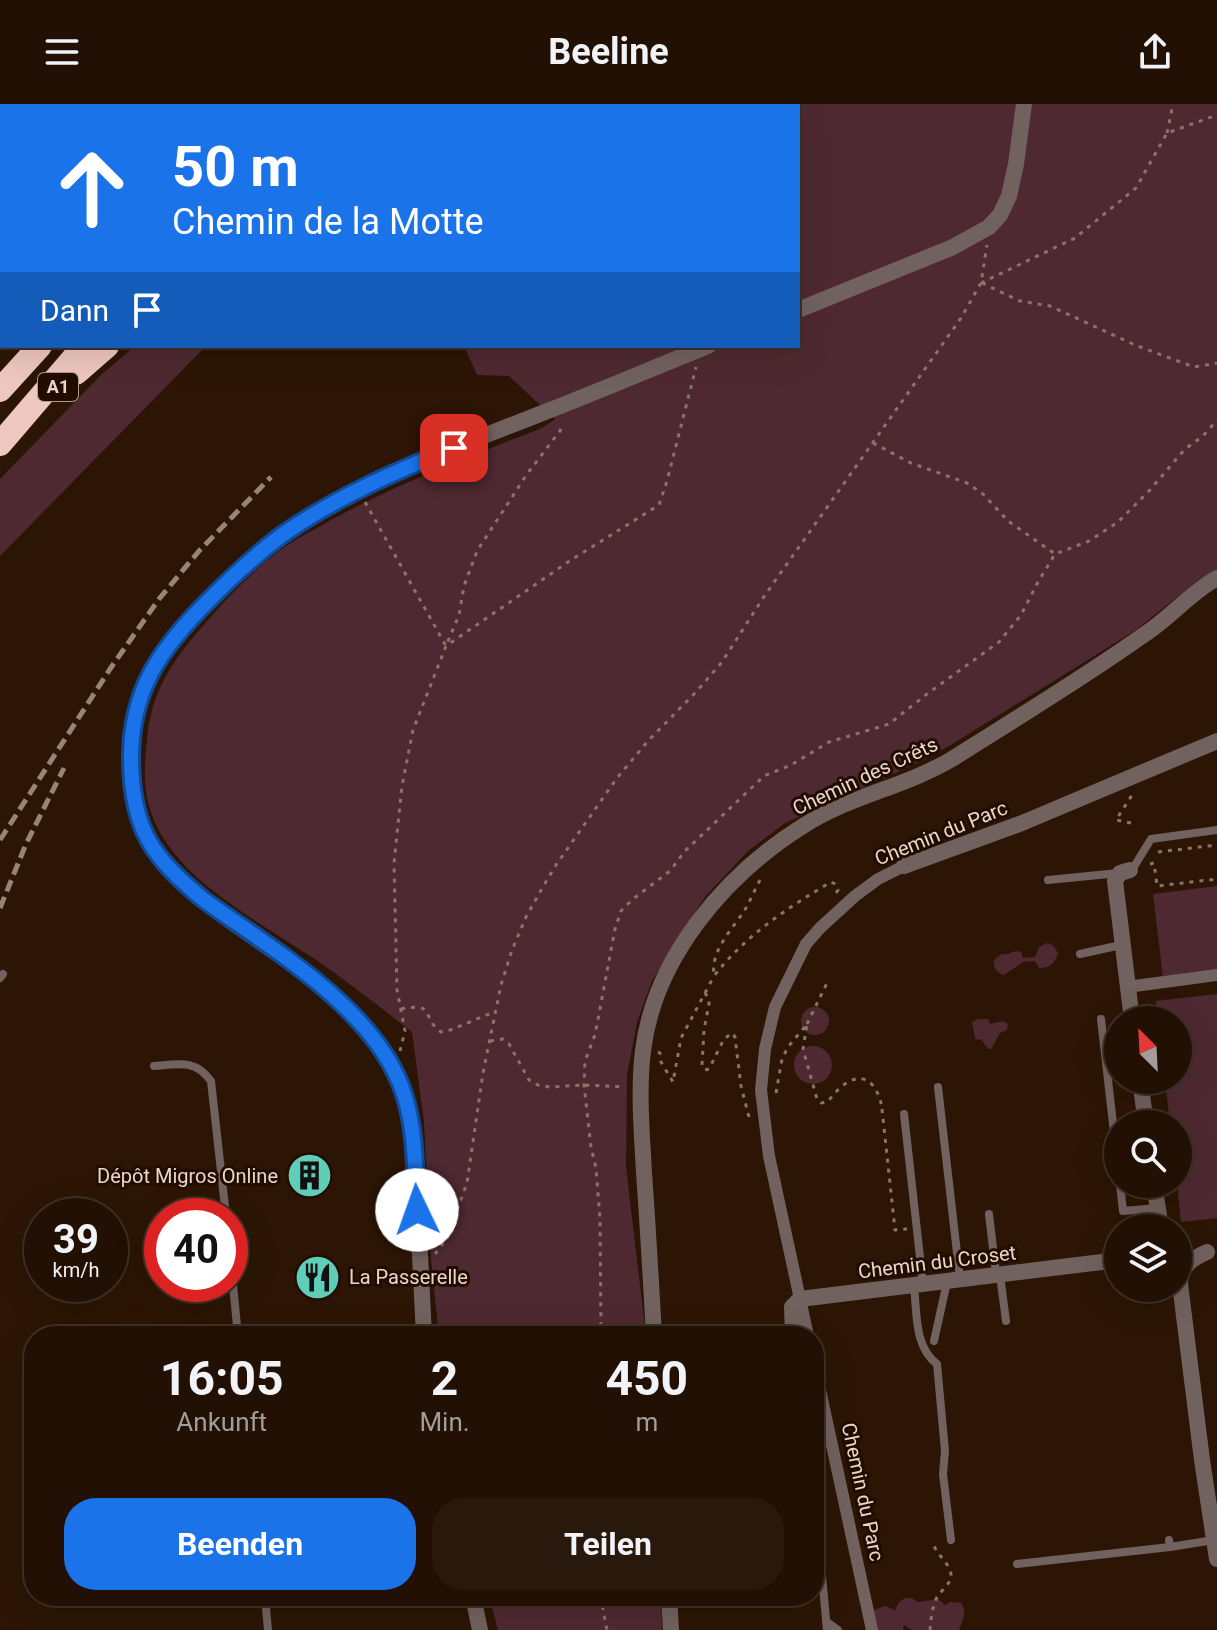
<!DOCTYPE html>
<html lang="de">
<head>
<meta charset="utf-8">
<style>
  :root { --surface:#211003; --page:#29190d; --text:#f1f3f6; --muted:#a29d9a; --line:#3e3025; --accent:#1a73e8 }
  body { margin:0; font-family:Roboto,sans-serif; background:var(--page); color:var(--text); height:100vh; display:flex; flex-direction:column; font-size:30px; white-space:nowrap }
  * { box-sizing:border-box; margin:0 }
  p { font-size:26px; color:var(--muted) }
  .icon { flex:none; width:44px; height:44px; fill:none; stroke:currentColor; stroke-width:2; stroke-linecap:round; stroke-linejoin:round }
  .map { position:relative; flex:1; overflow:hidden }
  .drawer { position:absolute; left:24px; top:1222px; width:800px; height:280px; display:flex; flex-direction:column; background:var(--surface); border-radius:32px; box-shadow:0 8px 32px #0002,0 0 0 2px var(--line) }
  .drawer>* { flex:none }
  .hud { position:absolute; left:0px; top:0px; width:800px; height:244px; box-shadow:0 8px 32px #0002,0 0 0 2px var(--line); background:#1a73e8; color:#fff; overflow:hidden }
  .needle { width:52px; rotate:336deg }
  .tools { position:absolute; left:1104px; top:902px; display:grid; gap:16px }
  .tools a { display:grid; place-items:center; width:88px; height:88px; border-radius:50%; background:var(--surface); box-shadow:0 8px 32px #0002,0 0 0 2px var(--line); font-size:40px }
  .speed { position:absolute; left:24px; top:1094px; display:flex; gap:16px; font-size:40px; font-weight:700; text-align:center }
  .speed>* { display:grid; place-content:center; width:104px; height:104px; border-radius:50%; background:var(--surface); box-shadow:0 8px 32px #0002,0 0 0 2px var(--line); line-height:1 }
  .speed small { font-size:20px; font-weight:400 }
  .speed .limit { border:12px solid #d22; background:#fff; color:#111 }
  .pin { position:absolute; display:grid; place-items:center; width:68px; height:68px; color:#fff; margin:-34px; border-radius:16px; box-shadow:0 4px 12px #0006 }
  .me { position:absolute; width:88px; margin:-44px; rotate:357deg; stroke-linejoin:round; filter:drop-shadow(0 0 6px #0008) }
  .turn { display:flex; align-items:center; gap:28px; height:168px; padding:0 40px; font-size:36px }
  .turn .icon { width:104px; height:104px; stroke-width:2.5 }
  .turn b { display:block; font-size:56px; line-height:68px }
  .then { display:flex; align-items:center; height:76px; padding:0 40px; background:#0003; gap:16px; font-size:30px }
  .eta { display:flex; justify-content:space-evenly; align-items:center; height:136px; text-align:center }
  .eta b { font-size:48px; font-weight:700; line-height:56px }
  .primary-button { display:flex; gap:16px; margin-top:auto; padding:16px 40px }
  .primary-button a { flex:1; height:92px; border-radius:32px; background:var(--accent); color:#fff; font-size:32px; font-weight:700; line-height:92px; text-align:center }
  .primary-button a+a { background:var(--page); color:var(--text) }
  header { display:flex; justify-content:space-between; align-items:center; height:104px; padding:0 40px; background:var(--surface); font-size:36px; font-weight:700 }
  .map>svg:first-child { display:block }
</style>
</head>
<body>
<header><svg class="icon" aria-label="menu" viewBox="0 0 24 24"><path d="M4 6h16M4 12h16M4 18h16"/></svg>Beeline<svg class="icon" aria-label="share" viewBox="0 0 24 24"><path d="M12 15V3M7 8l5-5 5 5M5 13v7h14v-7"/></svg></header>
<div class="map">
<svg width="1217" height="1526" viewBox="0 0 1217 1526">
  <rect width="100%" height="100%" fill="#2c1504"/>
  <path fill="#4f2931" d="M82 0H215L213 2H85Z
    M512 0H1217V466L1197 477 1136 526 949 642 919 658 785 719 748 747 705 793 652 877 637 918 627 971 626 1063 646 1232H439L431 1155 424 1018 412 928C380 903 348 878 315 855 271 826 201 787 171 745 144 708 142 680 147 636 151 588 171 559 201 524 225 496 250 469 279 447 295 435 314 426 331 416 399 379 471 352 542 324L555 315 509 272 477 271 464 242H798V2H508Z
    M135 242H206L0 452V375L102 270Z
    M1217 782V867L1163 874 1153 790Z
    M1047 839 1053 841 1058 849C1056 859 1048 865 1039 864L1035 857 1023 858 1004 871C997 869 993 864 994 857L996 854 1002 850H1008L1016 847 1021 848 1023 854 1035 853 1039 843Z
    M1217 890V1114L1181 1118 1177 1080 1178 1020H1170L1165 976H1178V916H1158L1156 897Z
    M801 917a14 14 0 1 1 28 0a14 14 0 1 1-28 0Z
    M978 915H988L990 920 1003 917 1008 920 1007 926 1000 929 991 945H988L981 935 978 936 975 934 972 918Z
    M794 961a19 19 0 1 1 38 0a19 19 0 1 1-38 0Z
    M489 1492H661L662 1526H498Z
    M905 1494H912L918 1498 938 1495 945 1501 950 1498 961 1499C968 1509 962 1516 959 1526H912L904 1521 903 1526H871L869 1508 885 1502 895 1506 899 1498Z"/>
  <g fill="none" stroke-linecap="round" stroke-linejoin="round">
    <path stroke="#897567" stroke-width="3" stroke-dasharray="4 6" stroke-linecap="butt" d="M1167 29 1173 0
      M981 179 1075 134 1136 84 1167 29 1217 11
      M982 179 1020 197 1050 202 1135 241 1194 263 1217 259
      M873 339 911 359 967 379 983 390 1008 417 1055 450
      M365 398 446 542 459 511 464 482 477 447 527 370 560 327 563 319
      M1131 719 1116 716 1134 688
      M1158 748 1217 741
      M1150 760 1154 759 1157 782 1217 775
      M760 776C755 785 751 795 746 804 733 825 710 846 714 872 745 832 787 804 831 778L835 780 838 786 836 789
      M705 889 714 872
      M401 905C437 898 420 913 441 928L448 927 496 907
      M807 920 828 877
      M490 937 503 935 509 940 529 976 538 981 550 983 584 981 625 983
      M400 947 405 927 397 886 394 759 402 682 413 626 446 542 571 456 659 401 667 377 696 263
      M658 948 660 949 661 958 673 978 681 934 705 889 709 895V900L704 926 702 961 705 966 709 965 724 935 732 929 735 933 741 982 749 1013
      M776 989 782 955 788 943 807 920 803 945 817 995 821 999 827 998C832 993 836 987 841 983 864 964 877 980 882 1003
      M882 1005 895 1126 907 1125
      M435 1150 447 1134 467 1079 483 969 501 881 512 846 526 813 544 781 556 761 617 674 648 637 697 587 722 558 765 491 961 214 981 179 987 141
      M599 1232 601 1226 600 1115 596 1064 591 1043 584 981 585 957 595 931 615 825 621 807 633 795 670 767 685 747 764 672 791 661 829 638 889 620 927 590 999 538 1021 511 1038 478 1055 450 1089 437 1118 418 1149 387 1185 345 1203 332 1217 316
      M602 1492 603 1506 607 1526
      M930 1526C931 1515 932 1503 937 1493 943 1484 956 1477 949 1464 945 1456 938 1451 934 1442L939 1440"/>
    <path stroke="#72625f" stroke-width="8" d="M1130 765 1135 761 1151 735 1217 726
      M1048 776 1119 769
      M1080 850 1121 841
      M0 874 3 870
      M1101 915 1118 1063
      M1103 932 1118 929
      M154 962C179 960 195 955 211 977L226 1112
      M938 983 960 1175
      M904 1010 923 1180
      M1120 1080 1123 1107 1157 1104
      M989 1110 996 1170
      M230 1150 238 1232
      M1000 1171 1006 1217
      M914 1182C917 1208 914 1243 937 1260L945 1347 943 1370 951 1436
      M345 1232H347
      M934 1237 947 1178
      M814 1385 827 1526
      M1170 1443 1214 1436
      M1017 1460 1170 1443 1169 1436
      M265 1492 268 1526
      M827 1518 838 1526"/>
    <path stroke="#72625f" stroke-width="12" d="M1127 883 1217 871
      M808 1232 769 1052 761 986 765 945 775 903 806 840 820 824 855 792 878 775 904 762
      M814 1258 872 1526"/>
    <path stroke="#72625f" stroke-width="16" d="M798 206 953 143 989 123 1000 111 1009 92 1016 60 1024 0
      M904 762 1022 719 1217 637
      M1130 766 1120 769 1115 777 1132 916
      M1140 976 1146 1020
      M407 1001C374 882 247 847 170 766 137 731 129 689 132 642 135 582 163 543 204 501 230 475 256 449 286 428 364 374 457 343 545 308 599 287 653 264 708 242
      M1154 1080 1161 1124
      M1207 1148C1191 1155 1181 1162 1180 1180L1202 1356 1217 1455
      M654 1232C651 1178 648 1123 644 1069 642 1029 638 987 643 947 654 854 725 771 803 722 849 692 905 683 952 655 1017 614 1083 574 1145 530 1171 513 1190 489 1217 474
      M793 1232 792 1203 800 1195 1118 1156
      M669 1492 671 1526"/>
    <path stroke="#72625f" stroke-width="16" d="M407 1001 415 1050 424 1232
      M473 1492 480 1526"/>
    <path stroke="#eec7bf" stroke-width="24" d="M237 2 239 0
      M275 2 277 0
      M324 2 326 0
      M467 2 471 0
      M76 269 107 242
      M0 286 40 242
      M0 340 84 242"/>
    <path stroke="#978476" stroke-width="5" stroke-dasharray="12 6" stroke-linecap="butt" d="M0 736 110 565 159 495 199 447 271 373
      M0 804 26 740 64 664"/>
  </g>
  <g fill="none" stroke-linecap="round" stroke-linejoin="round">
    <defs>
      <path id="route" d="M417 1106C415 1068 416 1027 404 990 377 906 273 846 204 796 153 754 132 726 131 657 130 587 160 545 208 497 232 473 257 449 285 429 337 393 396 367 454 344"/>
    </defs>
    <use href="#route" stroke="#114b97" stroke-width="20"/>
    <use href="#route" stroke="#1a73e8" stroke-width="14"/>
  </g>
  <defs>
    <symbol id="building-disc" viewBox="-11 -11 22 22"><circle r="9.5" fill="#5eceb8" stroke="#220c00"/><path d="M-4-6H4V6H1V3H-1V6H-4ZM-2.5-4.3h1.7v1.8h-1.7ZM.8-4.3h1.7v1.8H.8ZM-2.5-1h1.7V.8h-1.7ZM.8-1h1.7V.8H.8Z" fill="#111"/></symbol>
    <symbol id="restaurant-disc" viewBox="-11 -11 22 22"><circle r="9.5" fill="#5eceb8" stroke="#220c00"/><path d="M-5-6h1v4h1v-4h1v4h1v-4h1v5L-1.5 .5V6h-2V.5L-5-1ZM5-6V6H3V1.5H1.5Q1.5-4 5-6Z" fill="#111"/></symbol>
  </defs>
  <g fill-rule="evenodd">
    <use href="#building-disc" x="284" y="1046" width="51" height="51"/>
    <use href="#restaurant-disc" x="292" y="1148" width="51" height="51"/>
  </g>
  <g text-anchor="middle" stroke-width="6" stroke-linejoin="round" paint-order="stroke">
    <rect fill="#220c00" stroke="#ac9a8f" stroke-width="2" x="38" y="269" width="40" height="28" rx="6"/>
    <g font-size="18" font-weight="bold" fill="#e7d7cc">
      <text x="58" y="289">A1</text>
    </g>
    <g font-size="20" fill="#e7d7cc" stroke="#220c00">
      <text transform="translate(865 672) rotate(-25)" y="7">Chemin des Crêts</text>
      <text transform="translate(941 729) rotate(-22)" y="7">Chemin du Parc</text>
      <text transform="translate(937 1158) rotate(-7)" y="7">Chemin du Croset</text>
      <text transform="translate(863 1388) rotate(78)" y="7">Chemin du Parc</text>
    </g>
    <g font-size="20" fill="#e7d7cc" stroke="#220c00" text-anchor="end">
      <text x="278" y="1079">Dépôt Migros Online</text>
      <text x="349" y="1180" text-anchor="start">La Passerelle</text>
    </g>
  </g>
</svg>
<div class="tools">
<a><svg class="needle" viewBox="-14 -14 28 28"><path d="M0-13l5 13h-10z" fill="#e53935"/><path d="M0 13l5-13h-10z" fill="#a29d9a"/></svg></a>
<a><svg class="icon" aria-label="search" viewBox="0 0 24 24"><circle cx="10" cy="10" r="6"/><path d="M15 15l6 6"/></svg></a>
<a><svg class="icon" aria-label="layers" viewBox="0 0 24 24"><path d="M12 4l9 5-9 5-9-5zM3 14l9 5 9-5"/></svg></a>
</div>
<div class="speed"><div>39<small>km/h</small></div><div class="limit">40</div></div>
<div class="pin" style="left:454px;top:344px;background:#d93025"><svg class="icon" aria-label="arrive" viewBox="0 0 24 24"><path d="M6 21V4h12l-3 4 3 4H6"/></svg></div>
<svg class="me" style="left:417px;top:1106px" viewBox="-20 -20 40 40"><circle r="19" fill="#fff"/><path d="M0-13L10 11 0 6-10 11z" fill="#1a73e8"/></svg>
<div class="hud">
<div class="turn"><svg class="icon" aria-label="ahead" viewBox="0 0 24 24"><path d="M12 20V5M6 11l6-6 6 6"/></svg><div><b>50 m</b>Chemin de la Motte</div></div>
<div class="then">Dann<svg class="icon" aria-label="arrive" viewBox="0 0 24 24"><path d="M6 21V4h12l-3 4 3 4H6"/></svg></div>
</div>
<section class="drawer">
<div class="eta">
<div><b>16:05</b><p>Ankunft</p></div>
<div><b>2</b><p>Min.</p></div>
<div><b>450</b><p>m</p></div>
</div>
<div class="primary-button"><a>Beenden</a><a>Teilen</a></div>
</section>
</div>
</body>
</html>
